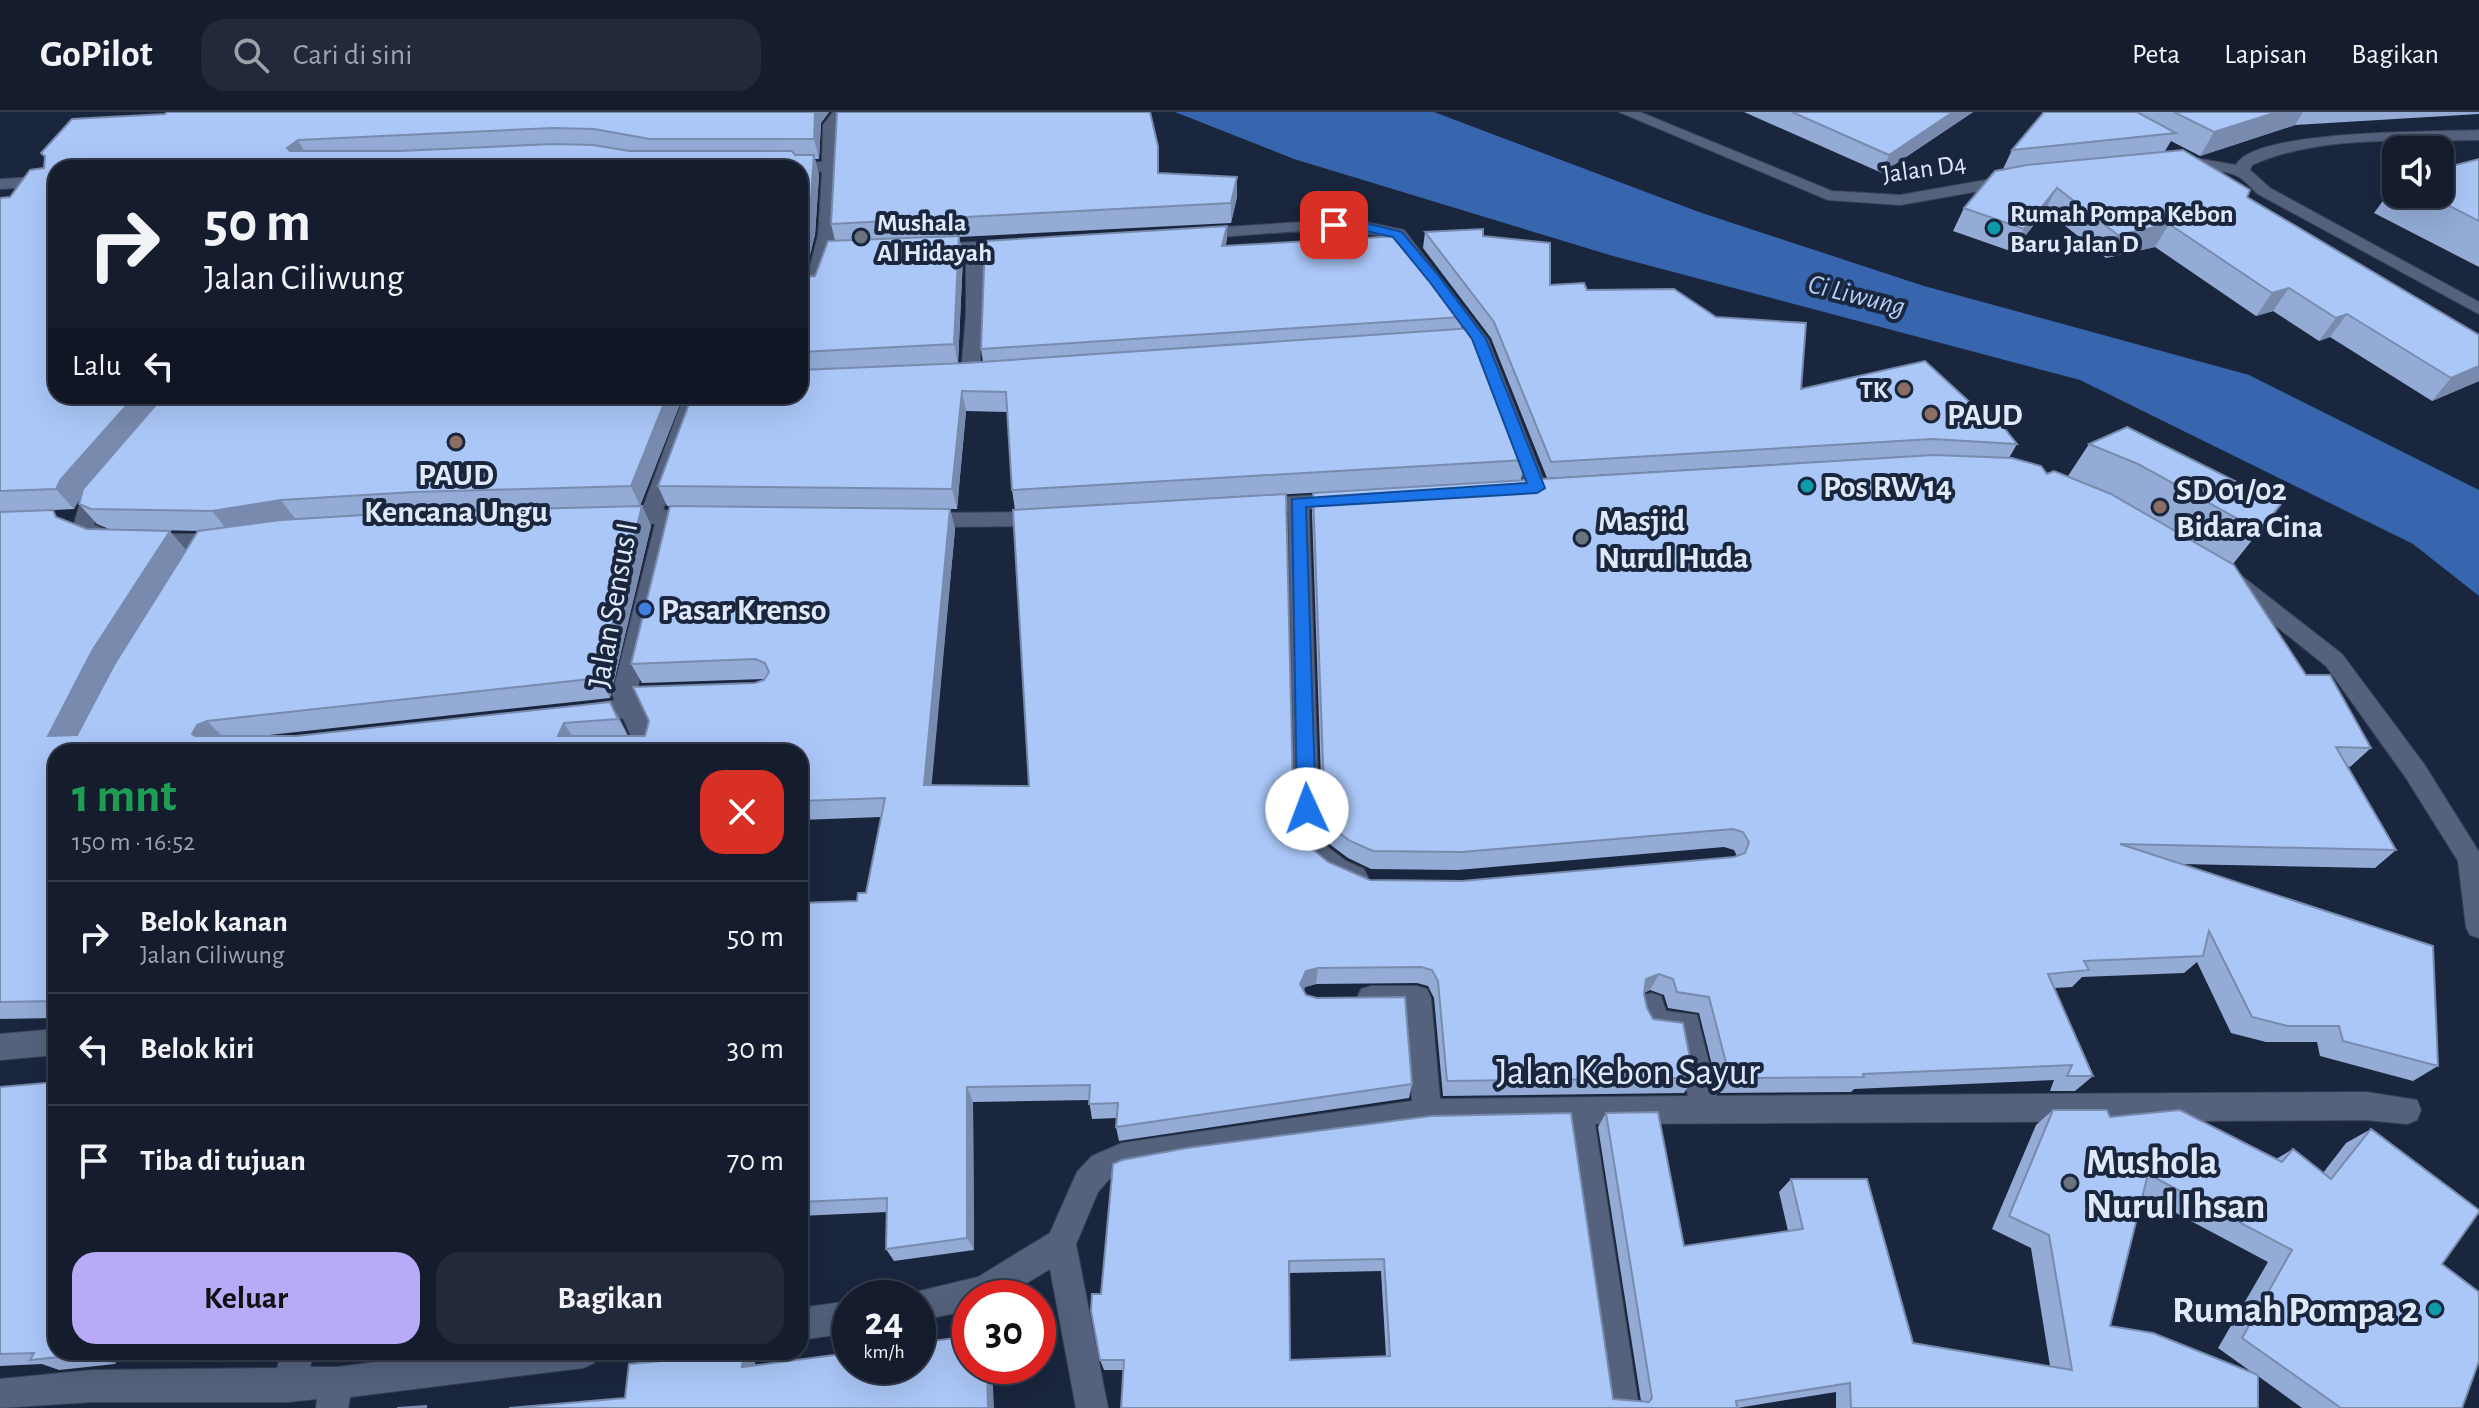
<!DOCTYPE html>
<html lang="id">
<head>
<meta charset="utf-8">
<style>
  :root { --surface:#141c2e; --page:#21293a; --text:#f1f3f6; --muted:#9da1aa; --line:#333a4a; --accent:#b9aaf7 }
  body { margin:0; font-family:"Alegreya Sans",sans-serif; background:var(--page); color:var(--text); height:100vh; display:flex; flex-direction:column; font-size:30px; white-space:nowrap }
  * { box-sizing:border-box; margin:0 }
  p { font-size:26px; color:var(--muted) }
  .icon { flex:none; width:44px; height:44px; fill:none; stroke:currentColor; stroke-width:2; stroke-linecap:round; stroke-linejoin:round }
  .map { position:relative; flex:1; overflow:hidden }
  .drawer { position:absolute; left:48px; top:632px; width:760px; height:616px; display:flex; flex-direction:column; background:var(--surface); border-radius:24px; box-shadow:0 8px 32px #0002,0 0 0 2px var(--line) }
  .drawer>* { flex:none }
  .guide { position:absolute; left:48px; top:48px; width:760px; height:244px; border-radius:24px; box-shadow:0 8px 32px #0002,0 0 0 2px var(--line); background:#141c2e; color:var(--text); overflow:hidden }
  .controls { position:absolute; left:2382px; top:24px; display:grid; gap:16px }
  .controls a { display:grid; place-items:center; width:72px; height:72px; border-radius:16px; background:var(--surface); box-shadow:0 8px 32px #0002,0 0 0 2px var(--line); font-size:40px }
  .speed { position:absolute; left:832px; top:1168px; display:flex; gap:16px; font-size:40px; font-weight:700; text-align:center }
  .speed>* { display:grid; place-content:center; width:104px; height:104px; border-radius:50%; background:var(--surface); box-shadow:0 8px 32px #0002,0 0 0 2px var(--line); line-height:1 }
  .speed small { font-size:20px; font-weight:400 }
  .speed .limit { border:12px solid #d22; background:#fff; color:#111 }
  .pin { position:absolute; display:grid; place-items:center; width:68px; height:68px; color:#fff; margin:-34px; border-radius:16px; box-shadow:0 4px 12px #0006 }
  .me { position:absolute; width:88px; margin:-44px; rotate:358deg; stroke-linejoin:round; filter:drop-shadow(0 0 6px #0008) }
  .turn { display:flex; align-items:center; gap:28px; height:168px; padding:0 24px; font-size:36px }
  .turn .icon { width:104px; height:104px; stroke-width:2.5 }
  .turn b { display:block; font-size:56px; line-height:68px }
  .then { display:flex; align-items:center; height:76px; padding:0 24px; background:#0003; gap:16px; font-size:30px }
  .round { display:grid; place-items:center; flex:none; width:84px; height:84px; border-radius:24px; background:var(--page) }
  .headline { display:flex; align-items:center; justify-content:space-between; height:136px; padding:0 24px }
  h1 { font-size:48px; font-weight:600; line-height:60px; color:#1e9e55 }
  .primary-button { display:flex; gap:16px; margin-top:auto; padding:16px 24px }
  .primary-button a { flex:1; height:92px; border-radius:24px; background:var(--accent); color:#111; font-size:32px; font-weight:600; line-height:92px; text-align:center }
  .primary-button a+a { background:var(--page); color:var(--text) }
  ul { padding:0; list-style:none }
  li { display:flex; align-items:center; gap:24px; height:112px; padding:0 24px; border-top:2px solid var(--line) }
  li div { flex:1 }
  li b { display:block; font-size:30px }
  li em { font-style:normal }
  header { display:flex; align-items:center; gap:48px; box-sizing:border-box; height:112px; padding:0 40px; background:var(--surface); border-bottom:2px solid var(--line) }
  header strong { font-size:38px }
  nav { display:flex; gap:44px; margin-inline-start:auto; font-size:28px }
  .search { width:560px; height:72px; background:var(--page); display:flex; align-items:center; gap:20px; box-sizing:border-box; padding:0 28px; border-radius:24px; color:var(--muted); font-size:30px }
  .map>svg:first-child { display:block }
</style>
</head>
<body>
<header>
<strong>GoPilot</strong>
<div class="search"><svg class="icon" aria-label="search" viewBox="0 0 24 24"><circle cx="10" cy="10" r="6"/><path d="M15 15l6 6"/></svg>Cari di sini</div>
<nav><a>Peta</a><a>Lapisan</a><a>Bagikan</a></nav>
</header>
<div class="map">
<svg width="2479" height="1296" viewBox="0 0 2479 1296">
  <rect width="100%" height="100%" fill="#1a263e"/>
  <path fill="#3765ae" d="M1175 0H1434L1699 100 1924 174 2249 263 2479 378V484L2413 432 2080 268 1613 144 1294 47Z"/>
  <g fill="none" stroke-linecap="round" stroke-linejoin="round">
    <defs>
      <path id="street" d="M833 0H849L839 13 835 123 827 162 818 183 800 184V174H805L818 123 822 60 777 55 785 50H822L823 13Z
        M1619 0H1640L1832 79 1900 83 2014 63 2022 68 2014 73 1900 93 1828 88Z
        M2479 18V28C2405 30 2322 22 2252 53L2250 58 2270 76 2479 190V202L2258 82C2252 77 2246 69 2239 65 2221 54 2182 62 2169 51L2171 48 2190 45 2236 53C2254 17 2438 20 2479 18Z
        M56 64V74L0 77V67Z
        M1334 108 1361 109 1404 118 1488 227 1547 376 1544 381H1530L1527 376 1470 228 1392 126C1327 112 1260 123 1194 127L1185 122 1194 117Z
        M1017 128 1026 133 1023 137 984 140V201L979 262 977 266H963L961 262 966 201V140L930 142 921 137 930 132Z
        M684 284H704L663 398 704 400 707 405 704 410 675 412 636 583 657 629 656 640H632L633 629 623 606 582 610 574 607 570 601 574 595 615 588 612 583 655 412 607 410 604 405 607 400 642 398Z
        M104 368 114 375 98 396 94 413 118 422 122 427 118 432 111 434 76 422 73 417C77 398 83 374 104 368Z
        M1345 381 1352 383 1355 388 1352 393 1309 397 1319 697 1325 733 1346 749 1364 757 1368 765 1364 773 1355 776C1304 758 1302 747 1295 697L1288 399H1247L1244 394 1247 389 1254 387Z
        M1045 400 1052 402 1055 407 1052 412 1045 414 922 415 915 413 912 408 915 403 922 401Z
        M147 422H222L229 424 233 429 229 434 222 436H147L140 434 136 429 140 424Z
        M2230 458 2238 461 2342 542 2424 652 2479 740V826L2470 823 2466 815 2458 749 2406 666 2326 554 2222 471 2219 466 2222 461Z
        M1371 874H1417L1427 877 1431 886 1440 987 1688 984 1676 924 1645 920C1640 908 1636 897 1641 884L1651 881 1661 884 1666 899 1697 903 1717 984 2366 980 2417 988 2421 998 2417 1008 2407 1012 2366 1008 1595 1012 1639 1296H1607L1567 1012 1427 1015 1188 1047 1124 1059 1112 1064 1098 1080 1076 1132 1108 1296H1076L1050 1157 1002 1186H970V1198L918 1209V1186H905L907 1182 978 1165 1050 1121 1077 1060 1092 1044 1122 1031 1412 989 1404 898H1371L1361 895 1357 886 1361 877Z
        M56 917V943L0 948V922Z
        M850 1189V1221L800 1228V1196Z
        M282 1240H314L310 1255H337L456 1240H599L594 1251 583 1256 350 1285 348 1296H316L317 1287 288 1290H92L0 1296V1267L92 1258 277 1256Z"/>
    </defs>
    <use href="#street" stroke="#3a4357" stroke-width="2"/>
    <use href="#street" fill="#54627d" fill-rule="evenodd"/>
  </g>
  <path fill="#93abd5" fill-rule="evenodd" d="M167 0H829L821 11 819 47H815L819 63 815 123 804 165 815 164 835 129 831 112 1159 61 1237 65V85L1231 111 959 125 963 144 958 251 983 250 981 237 1227 114 1225 133 1462 205 1461 217 1525 348 1521 368 1929 343 1547 366 1491 226 1423 136 1425 120 1483 124 1550 173 1587 178 1801 277 2017 332 2009 346 2047 362 2068 364 2089 332 2281 392 2233 452 2306 563 2371 636 2350 655 2348 654 2396 738 2375 756 2180 752 2438 954 2413 969 2320 944 2317 930H2266L2231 921 2197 850 2184 861 2082 865 2072 875 2054 876 2093 964 2075 979H2050L2054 968 1854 977 1851 980 1719 981 1699 901 1668 896 1664 883 1650 878 1644 881 1647 896 1653 907 1694 966 1684 981 1443 984 1434 886 1428 874 1417 871 1316 872 1305 875 1304 878 1306 883 1412 972 1409 986 1119 1029 1116 1015 1117 1006 1092 1007 1089 988 973 990 974 1138 894 1149 886 1137 887 1100 800 1104V791L857 789 866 781 881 705 800 708V640H56V906L0 907V86L10 85 44 56V45L41 41 165 2ZM800 56V284L658 374 667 394 957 397 966 299 1007 300 1012 378 1015 398 1029 674 931 673 955 417 950 397 631 552 642 571 765 567 645 624H628L610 590 296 624H260L610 586 651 414 642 394H640L683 284H56ZM1495 370 1313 381 1312 401 1322 697 1328 731 1348 746 1371 757 1458 758 1724 735 1734 738 1737 744 1734 745 1462 769 1370 768 1328 750 1302 728 1293 679 1054 396ZM81 384 79 392 97 412 109 417 201 419 186 438 87 417 60 406 34 399 74 397Z
    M1744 0H1973L1882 61Z
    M2044 0H2479V2L2295 13 2200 44 2171 29 2165 39 2247 85 2479 223V269L2432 289 2330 225 2319 229 2273 199 2256 204 2155 135 2106 146 2045 98 2013 140 1953 119 1964 96 2003 57 2012 38Z
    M2479 47V155L2374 101 2396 71V82H2440Z
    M0 975 56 1240H123H121L115 1252 59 1258 42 1252 0 1254Z
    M2053 998 2110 1005 2276 1047 2293 1037 2323 1061 2346 1031 2371 1017 2442 1152 2462 1296H2302L2258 1264V1296H1836V1280L1737 1296 1124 1258H1104L1100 1248 1101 1182 1431 1004 1613 1287 1641 1289 1598 1015 1606 1001 1684 1134 1788 1119 1779 1080 1791 1067 1913 1231 2050 1254 2031 1136 1992 1117 2036 1013ZM2142 1083 2268 1150 2218 1236 2253 1261 2110 1214ZM1381 1159 1386 1244 1290 1248 1289 1161Z"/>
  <path fill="#788bae" d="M815 0H829L821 11 819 47 814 27Z
    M1953 0H1973L1882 61 1889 43Z
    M2277 0H2303L2295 13 2200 44 2214 20Z
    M298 28 309 48 298 56 287 36Z
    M814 43 819 63 815 123 803 171 800 172V139Z
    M1237 65V85L1231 111V91Z
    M2057 76 2045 98 2013 140 2024 117Z
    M2169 112 2155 135 2106 146 2118 123Z
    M1227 114V128L1222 148V134Z
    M959 124 963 144 958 252 954 232Z
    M2289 176 2273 199 2256 204 2272 181Z
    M2347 202 2330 225 2319 229 2336 206Z
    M2479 254V269L2432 289 2451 266Z
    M962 279 966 299 957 397 952 377Z
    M135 284H174L151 304 79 387 74 397 56 377 61 367Z
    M667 284H683L640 394 631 374Z
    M281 388 296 408 228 419 212 399Z
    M642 394 651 414 610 586 599 566Z
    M950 397 955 417 930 691 924 673Z
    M170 419 187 439 70 640 48 624 92 539Z
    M610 590 621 609 629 625 618 607Z
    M207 609 226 628 211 640 192 622 197 613Z
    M564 611 576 630 558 624Z
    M1318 856 1316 872 1305 875 1299 888 1300 872 1306 859Z
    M1659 862 1650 878 1638 883 1646 867Z
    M967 975 973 990 974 1138 967 1126Z
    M89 1240H121L115 1252 88 1242Z
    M744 1240H756L754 1265 742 1255Z
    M987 1254H992L994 1296H988Z"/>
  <path fill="#abc7f8" stroke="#788bae" stroke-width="2" fill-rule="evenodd" d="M167 0H815L814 27H650L594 17 553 16 298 28 287 36 290 39H400L553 32 593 33 629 39H792L795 43H814L810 103 800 139V56H56V284H135L61 367 56 377 0 379V86L10 85 30 58 44 56 45 44 41 41 72 7 165 2Z
    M837 0H1150L1158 34V61L1237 65 1231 91 831 112Z
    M1792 0H1953L1889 43Z
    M2044 0H2137L2176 21 2012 38Z
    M2174 0H2277L2214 20Z
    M2183 38 2250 78 2247 85 2479 223V254L2451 266 2347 202 2336 206 2289 176 2272 181 2169 112 2118 123 2057 76 2024 117 1964 96 1995 59 2027 53Z
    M2479 47V109L2426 82H2440V57Z
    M1227 114 1222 134 1400 124 1462 205 981 237 985 129Z
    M1483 117V124L1550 131V173L1584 171 1587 178 1674 177 1716 205 1806 211 1801 277 1925 249 1975 295 1986 293 2017 332 1932 327 1551 350 1494 210 1425 120Z
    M959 124 954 232 800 240V165L815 164 828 129Z
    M1473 216 1525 348 1012 378 1006 280 962 279 952 377 658 374 692 284H800V258L966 251Z
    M166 284H667L631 374 414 380 281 388 212 399 91 397 79 392 83 377 153 296Z
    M2127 315 2281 392 2260 419 2138 352 2089 332Z
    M1934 343 2012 346 2041 354 2047 362 2054 359 2111 382 2234 453 2306 563H2330L2371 636 2336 635 2396 738 2120 732 2433 834 2438 954 2343 929 2339 914H2288L2252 905 2209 819 2203 844 2084 849 2089 858 2048 862 2093 964H2067L2072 953 1863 962 1864 965 1730 966 1709 885 1677 880 1673 867 1659 862 1646 867 1644 882 1647 896 1653 907 1683 911 1694 966 1447 969 1438 869 1432 858 1421 855 1318 856 1306 859 1300 872 1306 883 1317 886 1405 885 1412 972 1116 1015 1118 991 1089 992 1090 973 967 975V1126L886 1137 887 1086 800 1090V791L857 789 858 781H866L885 686 800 689V640H56V889L0 890V400L53 398 56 405 87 417 170 419 92 539 48 624 77 623 114 553 198 419 281 408 414 400 642 394 599 566 207 609 197 613 192 622 195 624H296L610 590 618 607 564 611 558 624H645L649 609 633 575 755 571 764 568 769 560 765 551 755 547 631 552 670 394 950 397 924 673 1029 674 1013 398 1286 382 1293 679 1302 728 1328 750 1370 768 1462 769 1734 745 1745 741 1749 730 1743 720 1733 717 1462 740 1373 739 1350 729 1329 713 1324 678 1313 381Z
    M56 970V1240H89L88 1242 30 1248 34 1241 0 1242V975Z
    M2053 998H2107L2110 1005 2180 998 2282 1050 2293 1037 2331 1067 2371 1017 2479 1098V1100L2442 1152 2479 1180V1249L2462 1296H2341L2242 1226 2292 1138 2148 1062 2110 1214 2153 1221 2258 1263V1296H1851L1850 1271 1736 1289 1737 1296H1121L1124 1248H1100L1091 1199 1092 1182H1101L1113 1052 1122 1048 1187 1036 1431 1004 1571 1001 1613 1287 1649 1290 1652 1286 1606 1001 1658 1000 1684 1134 1803 1117 1791 1067H1867L1913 1231 2072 1258 2049 1123 2009 1104ZM1384 1147 1390 1244 1290 1248 1289 1149Z
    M970 1224V1254H987L988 1296H509L625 1286 629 1252 672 1248 673 1240H744L742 1255 850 1241V1254H918V1231Z
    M426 1294V1296H397Z"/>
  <path fill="#1a73e8" stroke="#114b97" stroke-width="2" d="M1334 109 1361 110 1402 120 1438 163 1486 227 1545 376 1537 381 1306 395 1316 697 1313 703H1300L1297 697 1292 387 1527 371 1472 227 1429 169 1393 125 1361 118 1329 116 1328 113Z"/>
  <g fill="#0f9aa8" stroke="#1a263e" stroke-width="3">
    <circle cx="1994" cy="116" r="8"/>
    <circle cx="1807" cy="374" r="8"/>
    <circle cx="2435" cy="1197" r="8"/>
  </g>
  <g fill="#6b7280" stroke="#1a263e" stroke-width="3">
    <circle cx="861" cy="125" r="8"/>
    <circle cx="1582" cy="426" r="8"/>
    <circle cx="2070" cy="1071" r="8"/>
  </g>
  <g fill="#8d6e63" stroke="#1a263e" stroke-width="3">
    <circle cx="1904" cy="277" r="8"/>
    <circle cx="1931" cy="302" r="8"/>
    <circle cx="456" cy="330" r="8"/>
    <circle cx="2160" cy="395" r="8"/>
  </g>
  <circle fill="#3f7fe0" stroke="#1a263e" stroke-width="3" cx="645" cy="497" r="8"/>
  <g text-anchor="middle" stroke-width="8" stroke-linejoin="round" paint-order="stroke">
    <g font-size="26" fill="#e0e9f9" stroke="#1a263e">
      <text transform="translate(1924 56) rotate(-8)" y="9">Jalan D4</text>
    </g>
    <g font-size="26" font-weight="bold" fill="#e0e9f9" stroke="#1a263e" text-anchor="start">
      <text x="2010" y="110">Rumah Pompa Kebon<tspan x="2010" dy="30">Baru Jalan D</tspan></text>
      <text x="877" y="119">Mushala<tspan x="877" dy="30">Al Hidayah</tspan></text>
      <text x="1888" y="286" text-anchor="end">TK</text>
    </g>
    <g font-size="28" font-style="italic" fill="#b4cef6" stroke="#1a263e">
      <text transform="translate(1857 182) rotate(14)" y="10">Ci Liwung</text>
    </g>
    <g font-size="32" font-weight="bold" fill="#e0e9f9" stroke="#1a263e" text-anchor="start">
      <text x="1947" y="313">PAUD</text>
      <text x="456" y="373" text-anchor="middle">PAUD<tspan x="456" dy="37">Kencana Ungu</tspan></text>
      <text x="1823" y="385">Pos RW 14</text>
      <text x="2176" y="388">SD 01/02<tspan x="2176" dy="37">Bidara Cina</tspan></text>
      <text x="1598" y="419">Masjid<tspan x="1598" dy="37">Nurul Huda</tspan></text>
      <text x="661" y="508">Pasar Krenso</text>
    </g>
    <g font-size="32" fill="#e0e9f9" stroke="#1a263e">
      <text transform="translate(612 493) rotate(-80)" y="11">Jalan Sensus I</text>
    </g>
    <g font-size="38" fill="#e0e9f9" stroke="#1a263e">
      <text x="1628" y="972">Jalan Kebon Sayur</text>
    </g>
    <g font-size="38" font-weight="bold" fill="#e0e9f9" stroke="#1a263e" text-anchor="start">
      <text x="2086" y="1062">Mushola<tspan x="2086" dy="44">Nurul Ihsan</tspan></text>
      <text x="2419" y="1210" text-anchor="end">Rumah Pompa 2</text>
    </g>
  </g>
</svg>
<div class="controls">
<a><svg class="icon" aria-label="sound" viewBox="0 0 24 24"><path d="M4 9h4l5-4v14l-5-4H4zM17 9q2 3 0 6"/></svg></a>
</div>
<div class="speed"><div>24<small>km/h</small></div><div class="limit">30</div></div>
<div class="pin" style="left:1334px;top:113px;background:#d93025"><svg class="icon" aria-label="arrive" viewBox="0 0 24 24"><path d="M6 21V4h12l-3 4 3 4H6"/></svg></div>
<svg class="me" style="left:1307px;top:697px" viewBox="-20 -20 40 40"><circle r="19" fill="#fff"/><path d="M0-13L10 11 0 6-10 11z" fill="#1a73e8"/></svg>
<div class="guide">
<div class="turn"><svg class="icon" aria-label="right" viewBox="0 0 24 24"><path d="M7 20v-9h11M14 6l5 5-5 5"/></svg><div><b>50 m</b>Jalan Ciliwung</div></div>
<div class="then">Lalu<svg class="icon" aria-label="left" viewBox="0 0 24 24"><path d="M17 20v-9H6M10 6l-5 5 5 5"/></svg></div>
</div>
<section class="drawer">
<div class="headline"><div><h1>1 mnt</h1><p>150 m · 16:52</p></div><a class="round" style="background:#d93025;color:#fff"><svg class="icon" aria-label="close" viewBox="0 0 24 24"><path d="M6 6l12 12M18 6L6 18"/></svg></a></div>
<ul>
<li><svg class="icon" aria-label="right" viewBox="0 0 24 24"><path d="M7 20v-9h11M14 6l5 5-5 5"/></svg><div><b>Belok kanan</b><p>Jalan Ciliwung</p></div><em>50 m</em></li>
<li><svg class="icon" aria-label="left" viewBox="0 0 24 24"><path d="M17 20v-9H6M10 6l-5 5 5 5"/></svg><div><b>Belok kiri</b></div><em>30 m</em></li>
<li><svg class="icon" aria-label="arrive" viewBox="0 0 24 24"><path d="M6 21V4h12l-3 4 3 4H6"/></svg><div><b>Tiba di tujuan</b></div><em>70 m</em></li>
</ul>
<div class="primary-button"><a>Keluar</a><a>Bagikan</a></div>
</section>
</div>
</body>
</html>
